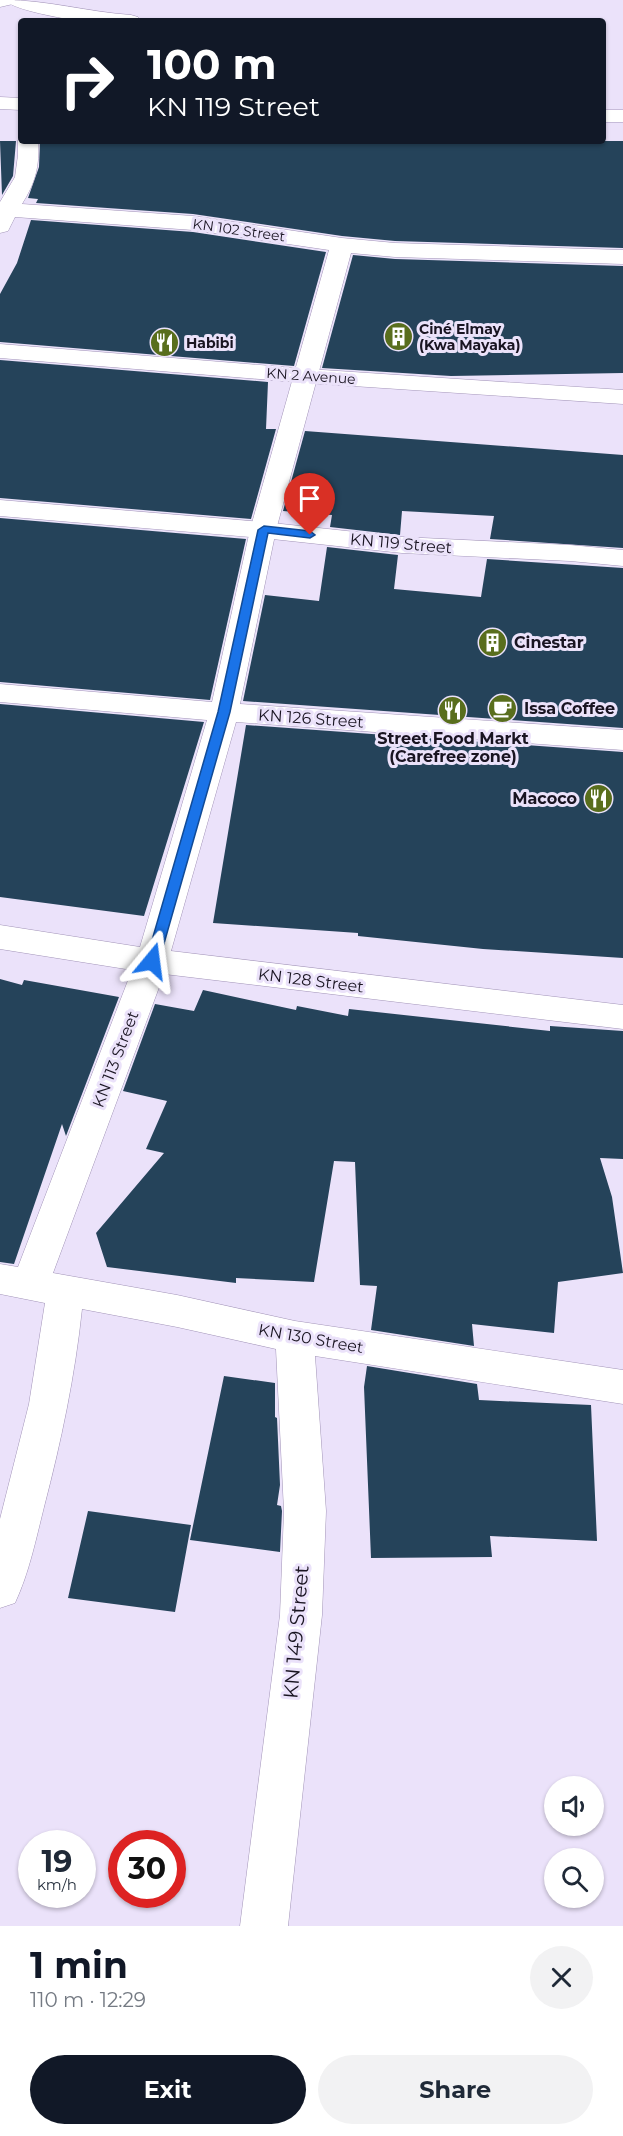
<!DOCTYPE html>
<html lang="en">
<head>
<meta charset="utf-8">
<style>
  :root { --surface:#fff; --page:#f2f2f3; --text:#1f2937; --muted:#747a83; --accent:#111827 }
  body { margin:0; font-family:Montserrat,sans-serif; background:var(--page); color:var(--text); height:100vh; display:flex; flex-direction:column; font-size:22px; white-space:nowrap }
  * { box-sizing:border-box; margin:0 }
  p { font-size:20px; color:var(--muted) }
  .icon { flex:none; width:33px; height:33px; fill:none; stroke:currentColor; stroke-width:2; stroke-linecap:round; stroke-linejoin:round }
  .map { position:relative; height:1926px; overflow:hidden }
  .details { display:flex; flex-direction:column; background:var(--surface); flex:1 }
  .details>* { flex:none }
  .hud { position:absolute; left:18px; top:18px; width:588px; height:126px; border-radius:6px; box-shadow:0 2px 4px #0004; background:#111827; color:#fff; overflow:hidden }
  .fabs { position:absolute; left:544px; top:1776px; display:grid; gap:12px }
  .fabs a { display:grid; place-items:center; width:60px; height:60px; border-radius:50%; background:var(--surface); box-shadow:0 2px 4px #0004; font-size:30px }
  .speed { position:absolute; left:18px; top:1830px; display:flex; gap:12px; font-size:30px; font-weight:700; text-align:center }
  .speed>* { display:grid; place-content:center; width:78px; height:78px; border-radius:50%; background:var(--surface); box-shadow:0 2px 4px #0004; line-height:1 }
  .speed small { font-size:15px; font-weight:400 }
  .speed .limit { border:9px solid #d22; background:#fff; color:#111 }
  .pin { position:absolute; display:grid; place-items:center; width:51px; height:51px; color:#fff; margin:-62px -26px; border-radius:50% 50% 50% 0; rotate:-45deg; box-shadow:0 0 6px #0007 }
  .pin .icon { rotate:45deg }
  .me { position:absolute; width:66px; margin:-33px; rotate:16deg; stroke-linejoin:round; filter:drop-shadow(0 0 4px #0008) }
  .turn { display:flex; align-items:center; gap:21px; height:126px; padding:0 30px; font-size:27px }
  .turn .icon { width:78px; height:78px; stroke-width:2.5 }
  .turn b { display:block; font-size:42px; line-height:51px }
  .round { display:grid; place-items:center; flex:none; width:63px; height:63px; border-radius:32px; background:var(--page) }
  .summary { display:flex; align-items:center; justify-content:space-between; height:102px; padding:0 30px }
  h1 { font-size:36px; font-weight:700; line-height:45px; color:var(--accent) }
  .action { display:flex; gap:12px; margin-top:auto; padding:12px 30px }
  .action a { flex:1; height:69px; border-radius:36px; background:var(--accent); color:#fff; font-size:24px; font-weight:700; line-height:69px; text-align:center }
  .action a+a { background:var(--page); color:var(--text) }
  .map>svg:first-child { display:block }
</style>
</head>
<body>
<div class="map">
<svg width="623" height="1926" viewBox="0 0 623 1926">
  <rect width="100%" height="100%" fill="#ebe2fa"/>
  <path fill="#25435a" d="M0 141H16L13 176 2 195Z
    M40 141H623V248L395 241 342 236 193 214 36 203 38 199 28 198 39 167Z
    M31 220 193 232 326 252 294 366 0 342V294L17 263Z
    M353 255 395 259 623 266V373L451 376 322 368Z
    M0 360 268 382 266 429H276L251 519 0 498Z
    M305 431 623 455V548L490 539 494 516 402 511 400 535 330 527 332 515 283 511Z
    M0 518 246 539 210 700 0 682Z
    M327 547 398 555 394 589 481 597 487 559 623 568V728L243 701 265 595 319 601Z
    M0 704 204 722 144 916 0 897Z
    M246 725 623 752V958L483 949 358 936V933L213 923Z
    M0 979 22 985 24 980 119 997 66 1136 62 1124 14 1264 0 1262Z
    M203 990 296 1010 297 1006 348 1016 349 1009 550 1031V1026L623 1031V1159L600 1158 612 1197 623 1273 558 1282 554 1333 472 1324 474 1346 371 1330 377 1286 360 1285 355 1162 334 1161 314 1282 236 1278V1283L107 1267 96 1233 164 1153 146 1149 167 1101 123 1091 155 1004 194 1011Z
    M367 1366 477 1384 479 1400 591 1405 597 1541 490 1536 492 1557 371 1558 364 1387Z
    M224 1376 275 1383V1417L277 1418 280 1485 277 1505 281 1506 282 1511 280 1552 190 1540Z
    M88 1511 191 1525 175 1612 68 1598Z"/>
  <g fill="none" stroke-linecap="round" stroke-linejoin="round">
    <defs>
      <path id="minor" d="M5 0C47 0 88 12 131 15L138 17 141 21C121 21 100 23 80 21 66 19 12 10 5 0Z
        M0 97 21 98V110L0 109Z
        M603 110H623V122H603Z
        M21 136V141H38C40 166 35 183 22 204L193 216 342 238 395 243 623 250V264L395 257 351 253 276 530 240 704 623 730V750L236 722 171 951 623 1005V1029L164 974 53 1273 177 1295 295 1321 623 1370V1404L315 1356 326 1511 322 1615 288 1926H240L280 1615 284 1511 276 1349 177 1327 82 1309C75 1376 61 1442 44 1507 36 1539 29 1573 15 1603L0 1608V1519L29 1404 45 1303 0 1294V1264L18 1267 132 970 0 949V925L140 947 207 720 0 702V684L212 702 250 530 329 250 193 230 15 217 8 231 0 233V202L15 177 18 155V141Z"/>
      <path id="major" d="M0 0H15L13 4 0 7Z
        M0 344 308 369 623 390V404L308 383 0 358Z
        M0 500 263 522 402 537 570 545 623 550V566L570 561 402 553 263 538 0 516Z"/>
    </defs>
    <use href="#minor" stroke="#a294b8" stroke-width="1"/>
    <use href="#major" stroke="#a294b8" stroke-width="1"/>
    <use href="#minor" fill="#fff" fill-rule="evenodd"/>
    <use href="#major" fill="#fff" fill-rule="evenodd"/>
  </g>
  <path fill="#1a73e8" stroke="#114b97" stroke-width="1.5" d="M264 526 310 531 315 535 310 538 268 533 230 712 159 961 152 966 146 961 218 712 258 530Z"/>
  <defs>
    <symbol id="building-disc" viewBox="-11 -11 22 22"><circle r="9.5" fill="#596e1d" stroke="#ebe2fa"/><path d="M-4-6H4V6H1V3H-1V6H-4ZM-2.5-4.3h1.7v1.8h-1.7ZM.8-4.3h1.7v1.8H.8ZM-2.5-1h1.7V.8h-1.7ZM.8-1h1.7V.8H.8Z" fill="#fff"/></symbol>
    <symbol id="restaurant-disc" viewBox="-11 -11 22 22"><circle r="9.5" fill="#596e1d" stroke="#ebe2fa"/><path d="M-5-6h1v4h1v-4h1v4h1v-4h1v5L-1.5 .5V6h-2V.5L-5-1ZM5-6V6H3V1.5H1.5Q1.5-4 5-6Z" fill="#fff"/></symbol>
    <symbol id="cafe-disc" viewBox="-11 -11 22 22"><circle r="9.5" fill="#596e1d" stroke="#ebe2fa"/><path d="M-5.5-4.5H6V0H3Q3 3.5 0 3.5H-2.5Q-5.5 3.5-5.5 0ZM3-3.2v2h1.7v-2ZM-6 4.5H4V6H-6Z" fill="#fff"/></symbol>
  </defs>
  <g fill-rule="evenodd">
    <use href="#building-disc" x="382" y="320" width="33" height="33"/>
    <use href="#restaurant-disc" x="148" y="326" width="33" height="33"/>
    <use href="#building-disc" x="476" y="626" width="33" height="33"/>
    <use href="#cafe-disc" x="486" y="692" width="33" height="33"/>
    <use href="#restaurant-disc" x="436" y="694" width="33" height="33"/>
    <use href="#restaurant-disc" x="582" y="782" width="33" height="33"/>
  </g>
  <g text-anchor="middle" stroke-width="6" stroke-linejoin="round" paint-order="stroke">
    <g font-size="14" fill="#191421" stroke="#ebe2fa">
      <text transform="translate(239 230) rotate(8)" y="5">KN 102 Street</text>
      <text transform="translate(311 376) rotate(4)" y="5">KN 2 Avenue</text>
    </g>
    <g font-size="14" font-weight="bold" fill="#191421" stroke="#ebe2fa" text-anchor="start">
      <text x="419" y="334">Ciné Elmay<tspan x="419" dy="16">(Kwa Mayaka)</tspan></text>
      <text x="186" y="348">Habibi</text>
    </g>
    <g font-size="16" fill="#191421" stroke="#ebe2fa">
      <text transform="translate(401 543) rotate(5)" y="6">KN 119 Street</text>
      <text transform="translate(311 718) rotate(4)" y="6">KN 126 Street</text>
      <text transform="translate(311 980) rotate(7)" y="6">KN 128 Street</text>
      <text transform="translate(115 1059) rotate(-69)" y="6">KN 113 Street</text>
      <text transform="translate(311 1338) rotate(10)" y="6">KN 130 Street</text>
    </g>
    <g font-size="16" font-weight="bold" fill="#191421" stroke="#ebe2fa" text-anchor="start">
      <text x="514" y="648">Cinestar</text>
      <text x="524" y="714">Issa Coffee</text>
      <text x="453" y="744" text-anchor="middle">Street Food Markt<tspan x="453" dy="18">(Carefree zone)</tspan></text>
      <text x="577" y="804" text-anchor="end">Macoco</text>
    </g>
    <g font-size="20" fill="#191421" stroke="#ebe2fa">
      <text transform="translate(296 1632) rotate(-85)" y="7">KN 149 Street</text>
    </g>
  </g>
</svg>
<div class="fabs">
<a><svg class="icon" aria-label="sound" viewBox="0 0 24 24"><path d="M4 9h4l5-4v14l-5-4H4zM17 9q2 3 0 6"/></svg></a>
<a><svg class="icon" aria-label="search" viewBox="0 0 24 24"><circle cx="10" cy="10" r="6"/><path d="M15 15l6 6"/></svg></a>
</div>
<div class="speed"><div>19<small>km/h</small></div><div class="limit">30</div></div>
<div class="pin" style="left:310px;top:535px;background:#d93025"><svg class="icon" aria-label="arrive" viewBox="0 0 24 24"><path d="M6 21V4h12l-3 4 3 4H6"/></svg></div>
<svg class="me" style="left:152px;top:961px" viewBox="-20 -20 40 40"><path d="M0-17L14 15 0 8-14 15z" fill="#1a73e8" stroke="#fff" stroke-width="4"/></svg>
<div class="hud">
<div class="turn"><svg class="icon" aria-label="right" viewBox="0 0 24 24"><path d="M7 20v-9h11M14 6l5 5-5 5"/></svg><div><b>100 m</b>KN 119 Street</div></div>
</div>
</div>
<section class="details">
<div class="summary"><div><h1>1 min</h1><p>110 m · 12:29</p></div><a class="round"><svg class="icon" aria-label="close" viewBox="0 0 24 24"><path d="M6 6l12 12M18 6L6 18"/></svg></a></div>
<div class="action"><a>Exit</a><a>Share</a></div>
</section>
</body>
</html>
